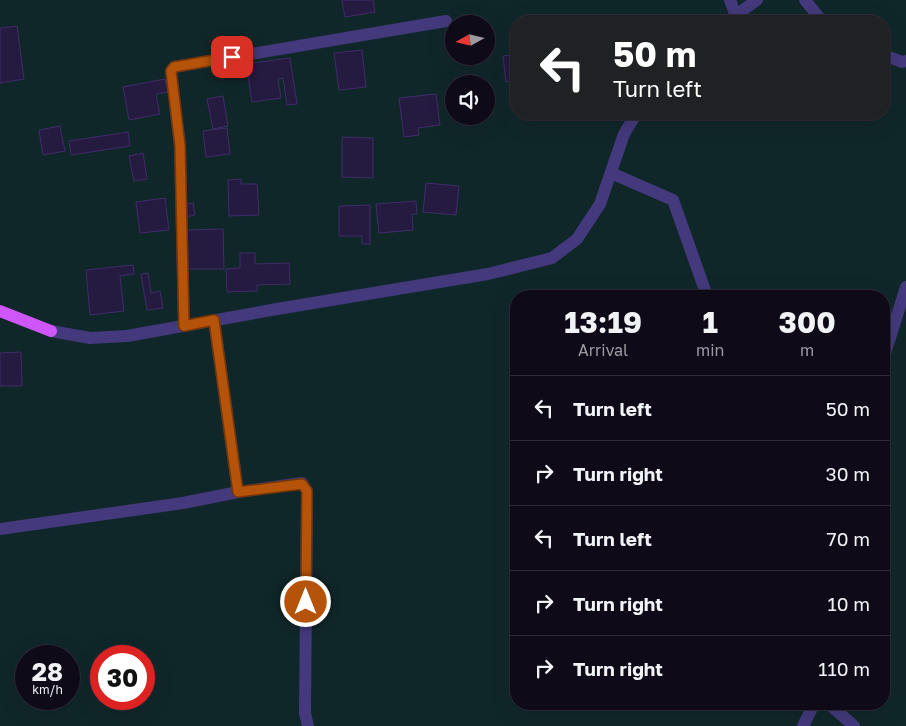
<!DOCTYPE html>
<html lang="en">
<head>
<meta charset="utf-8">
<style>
  :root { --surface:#0e0a17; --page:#171320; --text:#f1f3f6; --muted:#9b9aa1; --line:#2e2b36 }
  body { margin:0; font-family:"Golos Text",sans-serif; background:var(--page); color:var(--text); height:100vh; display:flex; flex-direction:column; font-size:19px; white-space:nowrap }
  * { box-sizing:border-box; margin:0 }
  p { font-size:16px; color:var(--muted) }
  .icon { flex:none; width:28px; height:28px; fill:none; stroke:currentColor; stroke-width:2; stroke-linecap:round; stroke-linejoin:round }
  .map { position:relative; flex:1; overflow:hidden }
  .panel { position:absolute; left:510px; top:290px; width:380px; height:420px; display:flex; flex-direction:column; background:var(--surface); border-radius:20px; box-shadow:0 5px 20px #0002,0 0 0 1px var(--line) }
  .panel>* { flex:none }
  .top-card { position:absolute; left:510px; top:15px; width:380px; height:105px; border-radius:20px; box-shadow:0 5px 20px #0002,0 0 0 1px var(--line); background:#202124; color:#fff; overflow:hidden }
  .needle { width:32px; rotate:262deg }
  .tools { position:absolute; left:445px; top:15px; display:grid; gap:10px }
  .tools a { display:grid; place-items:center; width:50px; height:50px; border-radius:50%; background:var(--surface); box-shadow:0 5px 20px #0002,0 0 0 1px var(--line); font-size:25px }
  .speed { position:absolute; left:15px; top:645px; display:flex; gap:10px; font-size:25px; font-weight:700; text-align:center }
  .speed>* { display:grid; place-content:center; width:65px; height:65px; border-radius:50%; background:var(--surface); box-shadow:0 5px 20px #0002,0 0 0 1px var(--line); line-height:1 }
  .speed small { font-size:12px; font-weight:400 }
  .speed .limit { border:8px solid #d22; background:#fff; color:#111 }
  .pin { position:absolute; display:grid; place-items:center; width:42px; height:42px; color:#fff; margin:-21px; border-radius:10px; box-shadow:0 2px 8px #0006 }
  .me { position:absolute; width:55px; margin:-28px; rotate:0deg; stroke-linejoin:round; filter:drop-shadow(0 0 4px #0008) }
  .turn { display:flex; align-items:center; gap:18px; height:105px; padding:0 20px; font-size:22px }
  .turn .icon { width:65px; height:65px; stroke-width:2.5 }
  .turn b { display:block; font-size:35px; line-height:42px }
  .eta { display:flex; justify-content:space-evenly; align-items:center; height:85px; text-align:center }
  .eta b { font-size:30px; font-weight:700; line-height:35px }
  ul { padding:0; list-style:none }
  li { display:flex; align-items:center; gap:15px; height:65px; padding:0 20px; border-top:1px solid var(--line) }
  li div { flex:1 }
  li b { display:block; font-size:19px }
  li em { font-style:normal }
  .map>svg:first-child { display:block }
</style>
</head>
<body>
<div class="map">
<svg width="906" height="726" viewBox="0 0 906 726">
  <rect width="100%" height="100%" fill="#120d1f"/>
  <path fill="#102729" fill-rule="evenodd" d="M0 0H906V726H0ZM516 21H884V114H516ZM454 24H486V56H454ZM454 84H486V116H454ZM516 296H884V704H516ZM26 656H69V699H26ZM101 656H144V699H101Z"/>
  <path fill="#251a3f" stroke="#402c6a" d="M342 0H373L375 12 345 17Z
    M17 26 24 79 0 83V28Z
    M362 50 366 87 339 90 334 53Z
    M516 54V80L506 82 503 56Z
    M290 58 297 104 287 105 283 78 278 79 281 98 252 102 246 64Z
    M165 79 168 92 156 94 160 114 129 120 123 87Z
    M436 94 440 125 418 128 419 135 404 137 399 98Z
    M223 96 228 126 213 129 207 99Z
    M60 126 65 151 43 155 39 130Z
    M227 128 230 154 206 157 203 131Z
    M128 132 130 146 71 155 69 141Z
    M342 137 373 138V178L342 177Z
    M143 153 147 179 134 181 129 156Z
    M241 179V184H257L259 215 229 216 228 180Z
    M426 183 459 186 456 215 423 212Z
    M165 198 169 230 140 233 136 202Z
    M416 201 417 214H412L413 230 379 233 376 204Z
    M193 203 195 215 186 217 184 205Z
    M370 205V244H362V236H339V206Z
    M223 229 224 269H186V230Z
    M240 253H255V264L289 263 290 284 257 285V291L227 292 226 269 240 268Z
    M133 265 134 274 120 276 124 311 90 315 86 270Z
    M148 273 151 293 160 291 163 308 147 310 141 274Z
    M884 323 892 324 884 353Z
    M21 352 22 386H0V353Z"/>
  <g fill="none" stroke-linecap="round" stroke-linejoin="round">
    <path stroke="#43397c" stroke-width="12" d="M730 0 736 16
      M805 0 822 21
      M728 21 757 0
      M884 55 902 62 906 61
      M611 173 673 200 707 296
      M214 320 238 492
      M184 326 180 146 171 71 174 67 446 21
      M51 331 90 338 127 336 277 309 488 274 552 258 577 239 600 204 624 134 636 114
      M884 357 906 287
      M0 529 183 503 238 492 302 483 307 491 305 713 308 726
      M829 704 854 726
      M803 726 814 704"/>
    <path stroke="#cf57fa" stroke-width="12" d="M0 311 51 331"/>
  </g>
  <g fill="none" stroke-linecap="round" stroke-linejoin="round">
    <defs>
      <path id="route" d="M232 57 174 67 171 71 180 146 184 326 214 320 238 492 302 484 307 491 306 602"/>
    </defs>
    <use href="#route" stroke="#753606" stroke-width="12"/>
    <use href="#route" stroke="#b45309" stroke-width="9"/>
  </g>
</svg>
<div class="tools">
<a><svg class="needle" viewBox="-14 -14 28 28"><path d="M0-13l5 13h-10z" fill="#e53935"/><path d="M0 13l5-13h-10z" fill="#9b9aa1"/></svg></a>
<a><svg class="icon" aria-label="sound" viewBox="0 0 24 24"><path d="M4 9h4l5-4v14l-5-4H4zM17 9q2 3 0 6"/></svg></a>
</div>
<div class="speed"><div>28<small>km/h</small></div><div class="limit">30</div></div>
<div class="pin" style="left:232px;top:57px;background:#d93025"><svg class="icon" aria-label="arrive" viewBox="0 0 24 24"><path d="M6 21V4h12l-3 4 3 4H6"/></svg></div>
<svg class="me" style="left:306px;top:602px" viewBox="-20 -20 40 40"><circle r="17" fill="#b45309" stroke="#fff" stroke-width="3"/><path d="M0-11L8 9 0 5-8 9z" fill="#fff"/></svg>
<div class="top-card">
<div class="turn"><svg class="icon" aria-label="left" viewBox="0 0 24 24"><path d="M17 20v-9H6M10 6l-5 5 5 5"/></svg><div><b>50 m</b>Turn left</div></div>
</div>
<section class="panel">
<div class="eta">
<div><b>13:19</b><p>Arrival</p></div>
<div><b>1</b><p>min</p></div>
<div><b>300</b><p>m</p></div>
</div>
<ul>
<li><svg class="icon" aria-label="left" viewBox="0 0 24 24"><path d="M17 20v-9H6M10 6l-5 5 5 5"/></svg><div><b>Turn left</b></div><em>50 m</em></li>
<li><svg class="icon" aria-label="right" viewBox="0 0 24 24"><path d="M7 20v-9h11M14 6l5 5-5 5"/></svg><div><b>Turn right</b></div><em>30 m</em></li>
<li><svg class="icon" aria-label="left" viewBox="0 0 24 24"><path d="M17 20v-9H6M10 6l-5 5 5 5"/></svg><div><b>Turn left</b></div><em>70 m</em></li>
<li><svg class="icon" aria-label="right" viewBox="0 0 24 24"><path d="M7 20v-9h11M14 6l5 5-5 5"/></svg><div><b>Turn right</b></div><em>10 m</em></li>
<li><svg class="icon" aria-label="right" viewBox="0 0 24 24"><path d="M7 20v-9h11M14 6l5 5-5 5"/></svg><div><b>Turn right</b></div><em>110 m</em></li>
</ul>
</section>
</div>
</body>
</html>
